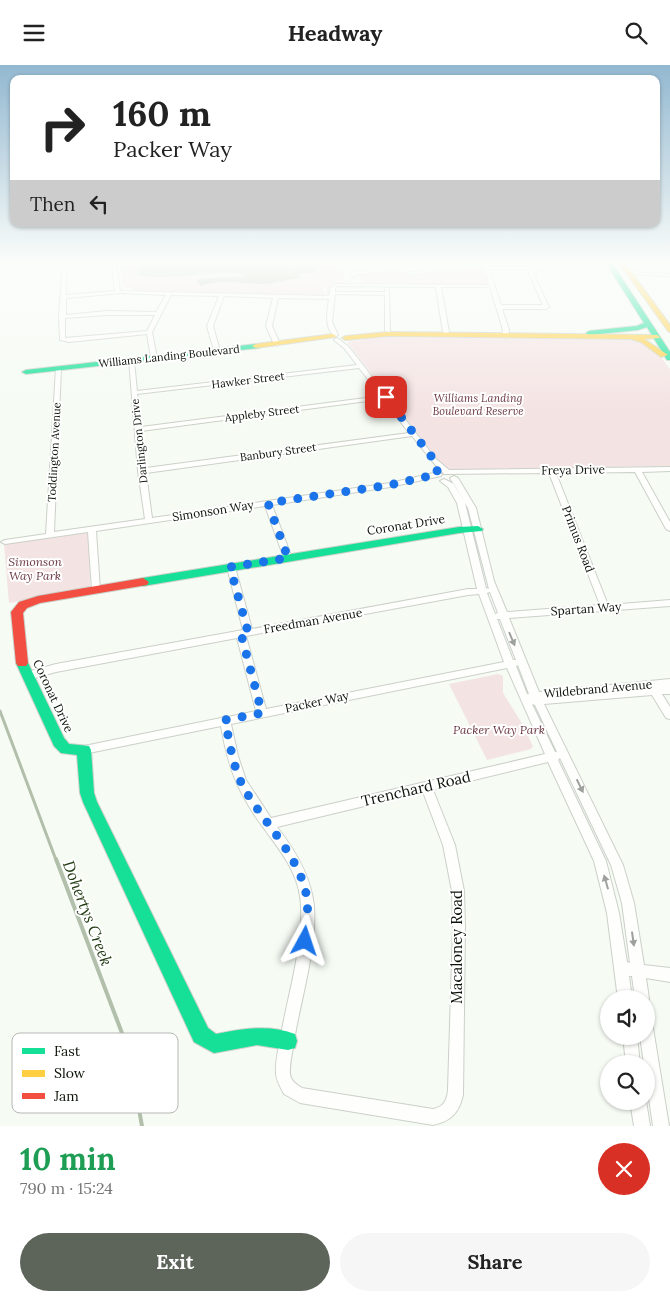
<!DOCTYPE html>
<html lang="en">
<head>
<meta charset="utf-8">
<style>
  :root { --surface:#fff; --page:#f6f6f6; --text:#222; --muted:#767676; --accent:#5d645a }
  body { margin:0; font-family:Lora,serif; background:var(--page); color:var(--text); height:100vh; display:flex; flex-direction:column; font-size:19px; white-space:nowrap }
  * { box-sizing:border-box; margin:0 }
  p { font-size:16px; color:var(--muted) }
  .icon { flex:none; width:28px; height:28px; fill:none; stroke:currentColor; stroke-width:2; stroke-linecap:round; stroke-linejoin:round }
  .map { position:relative; height:1061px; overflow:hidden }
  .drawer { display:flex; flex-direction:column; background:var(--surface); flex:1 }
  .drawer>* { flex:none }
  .banner { position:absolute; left:10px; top:10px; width:650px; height:152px; border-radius:10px; box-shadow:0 1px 4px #0004; background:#fff; color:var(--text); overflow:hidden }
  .controls { position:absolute; left:600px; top:925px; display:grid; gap:10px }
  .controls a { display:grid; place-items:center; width:55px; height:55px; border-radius:50%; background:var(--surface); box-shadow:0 1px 4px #0004; font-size:25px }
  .pin { position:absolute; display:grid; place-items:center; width:42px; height:42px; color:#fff; margin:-21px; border-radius:10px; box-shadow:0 2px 8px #0006 }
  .me { position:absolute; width:55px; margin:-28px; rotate:5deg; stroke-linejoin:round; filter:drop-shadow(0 0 4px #0008) }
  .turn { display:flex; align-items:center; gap:18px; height:105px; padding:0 20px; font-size:22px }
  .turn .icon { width:65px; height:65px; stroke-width:2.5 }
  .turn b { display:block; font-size:35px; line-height:42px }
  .then { display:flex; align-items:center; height:48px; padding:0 20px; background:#0003; gap:10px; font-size:19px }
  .round { display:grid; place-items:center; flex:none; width:52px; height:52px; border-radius:26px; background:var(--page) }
  .overview { display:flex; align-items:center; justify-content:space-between; height:85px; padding:0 20px }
  h1 { font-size:30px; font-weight:700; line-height:38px; color:#1e9e55 }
  .button { display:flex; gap:10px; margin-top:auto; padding:10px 20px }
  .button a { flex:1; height:58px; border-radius:30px; background:var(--accent); color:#fff; font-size:20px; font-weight:700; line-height:58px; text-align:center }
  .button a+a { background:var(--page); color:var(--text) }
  header { display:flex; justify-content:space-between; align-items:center; height:65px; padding:0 20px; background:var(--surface); font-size:22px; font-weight:700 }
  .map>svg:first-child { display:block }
</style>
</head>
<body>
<header><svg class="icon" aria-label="menu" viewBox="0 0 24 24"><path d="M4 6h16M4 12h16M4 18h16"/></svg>Headway<svg class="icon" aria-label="search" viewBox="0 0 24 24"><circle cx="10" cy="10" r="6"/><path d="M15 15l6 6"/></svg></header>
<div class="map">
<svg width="670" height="1061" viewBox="0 0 670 1061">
  <rect width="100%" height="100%" fill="#f6fbf4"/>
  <path fill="#f4e3e3" d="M121 198H332C339 203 346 205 344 215L353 217 332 219 330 229 326 231 327 219 322 226 325 227 324 230 135 225 123 221 121 208 123 201Z
    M483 203 488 218 486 219 364 218 357 211 394 206 408 210Z
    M381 272 639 275 656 285 670 304V401L448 405 438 395 347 277Z
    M80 468H86L89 470 90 522 81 526 9 538 4 479Z
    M498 609 503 611V628L520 655 533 681 531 684 487 695 449 619Z"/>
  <path fill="#b2bfab" d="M145 198 171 200 287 198 292 205 296 204V198H315L318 205 312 208 298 209 301 213C287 214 275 219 261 219 243 219 218 213 201 221L197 216 199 214 240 212 245 210C238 207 229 208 221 208 200 209 155 215 137 210L138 204Z"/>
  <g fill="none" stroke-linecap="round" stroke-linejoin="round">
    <path stroke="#b2bfab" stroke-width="3" d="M0 646 56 795"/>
    <path stroke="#b2bfab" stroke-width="4" d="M56 794 128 984 142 1061"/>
    <defs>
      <path id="street" d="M63 198H67L66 230 115 226 112 198H116L120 226 329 231 331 222 336 219 489 220 483 198H487L488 202H527L532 201 543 205 533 208 549 242 546 244H502L509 265 508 271 505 273 502 271 503 265 490 222H441L449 267 446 269 443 267 436 222 337 221 335 223V227H385V223H389L390 267 385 266V230L335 229 332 257 338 270 335 272C324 262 327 248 329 234L278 233 272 261 280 279 277 281 274 279 266 261 273 233 224 231 213 261 220 286 217 288 214 286 207 261 219 231 171 230 152 267 157 293 154 295 151 293 147 269 69 277 60 275 59 252ZM489 204H524L528 206 543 240H501ZM122 228 166 230 156 247 107 246 66 250V233ZM107 250H155L147 266 65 273V253Z
        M340 198H345L353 207 394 203 390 198H395L403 206 406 208 442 204 437 198H442L447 205 406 210 397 205 355 210 356 212 354 213Z
        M626 203 641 208 670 209V211L640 210 624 205V203Z
        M337 273 348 281 436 394 449 405 670 402V406L642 407 670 457V466L666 464 635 407 556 408 608 540 670 535V541L509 553 539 627 670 614V629H662L670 642V654L666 653 652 630 544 639 623 800 634 838 644 900 670 903V917L646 913 649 934 646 939V934H635L632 911H629L632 934H618L607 848 594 796 548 697 433 725 455 780 464 826 465 861 463 1030C459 1048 451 1056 433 1060L300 1038 284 1029C281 1023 276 1015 276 1008 275 996 279 982 281 970 288 929 306 872 300 831 296 804 278 783 263 762 255 752 247 738 241 727 230 706 225 684 221 661L84 689 80 688 79 685 80 682 84 681 221 653 225 651 228 652 256 646 237 573 56 607 27 615 24 614 22 611 24 608 56 599 243 565 227 502 231 499 235 502 252 564 468 524H477L457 438 448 422 440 416 444 414 454 419 465 438 486 523 489 524 468 443 450 413 454 411 458 413 476 443 494 516 507 547 600 540 549 408 444 409 432 396 412 371 146 408 152 453 390 418 438 407 442 409 441 411 390 422 272 440 292 493 288 496 284 493 265 441 96 466 100 525 96 528 92 525 88 467 5 479 1 477 5 475 46 469 56 303 61 304 54 467 145 454 138 406 129 295 134 296 137 326 357 300 344 283 335 276 334 275ZM359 303 381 331 141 362 137 329ZM383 334 409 368 146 403 141 366ZM490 527 498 548 495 549 487 528ZM479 529 504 597 266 644 246 571 468 530ZM497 554H500L516 595H513ZM518 600 529 629H527L516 601ZM507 603 545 689 271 753 246 715 238 691 231 659ZM532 639 535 640 557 687H555ZM560 693 611 800 622 838 630 898 627 897 619 848 606 796 558 695ZM423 727 443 780 452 826 453 861 448 1025C447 1035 444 1042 433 1044L302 1023C296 1019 291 1016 290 1009 289 998 294 981 295 970 302 930 317 882 314 841 311 811 295 785 277 762Z
        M646 956 651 958 653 963 669 1061H653L646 1013V999H644L640 971H646Z
        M623 971H637L640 999H626Z
        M630 1036H646L650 1061H634Z"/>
      <path id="fast" d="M606 198H612L670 287V295H667L647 262 638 265 589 270 586 268 589 266 637 261 644 258Z
        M256 279H259V283L26 309 22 307 26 305Z
        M478 461 483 464 482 466 459 468 143 521 137 517 143 513 459 462Z
        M22 594 26 595 28 598 64 673 69 679 89 681 91 685 94 728 97 737 208 963 216 969C243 964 268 959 295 969L297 976 295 983 288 985 257 980 214 988 194 977 83 737 80 728 77 690 61 688 54 681 16 598 18 595Z"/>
      <path id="slow" d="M619 198H625L670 260V267L668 266Z
        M388 267 657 270 660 272 659 273 644 274 668 290 661 292 641 277 631 274 388 271 346 275 342 273 346 271Z
        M333 269 336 271 335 272 256 283 252 281 256 279Z"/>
      <path id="jam" d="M143 513 149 517 147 520 40 538 27 543 23 548 28 598 26 601H18L16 598 11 547 19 537 38 531Z"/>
    </defs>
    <use href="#street" stroke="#cbd1c8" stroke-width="2"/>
    <use href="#fast" stroke="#cbd1c8" stroke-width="2"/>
    <use href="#slow" stroke="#cbd1c8" stroke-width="2"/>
    <use href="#jam" stroke="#cbd1c8" stroke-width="2"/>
    <use href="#street" fill="#fefefd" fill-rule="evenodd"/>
    <use href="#fast" fill="#16e098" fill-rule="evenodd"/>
    <use href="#slow" fill="#ffcf43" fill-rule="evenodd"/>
    <use href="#jam" fill="#f24e42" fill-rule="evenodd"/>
  </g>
  <defs><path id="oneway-solid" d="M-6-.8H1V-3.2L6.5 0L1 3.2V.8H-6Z" transform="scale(1.25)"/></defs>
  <g fill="#9da09b">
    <use href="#oneway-solid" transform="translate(512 574) rotate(67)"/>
    <use href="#oneway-solid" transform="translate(580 721) rotate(64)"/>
    <use href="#oneway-solid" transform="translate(606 817) rotate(-106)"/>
    <use href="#oneway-solid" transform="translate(633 874) rotate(82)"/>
  </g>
  <linearGradient id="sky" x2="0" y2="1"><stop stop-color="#92b8d0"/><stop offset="0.57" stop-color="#fbfdfa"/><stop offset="1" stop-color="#fbfdfa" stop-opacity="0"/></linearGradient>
  <rect width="670" height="347" fill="url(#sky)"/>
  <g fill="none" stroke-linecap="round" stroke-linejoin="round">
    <path stroke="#1a73e8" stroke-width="9" stroke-dasharray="0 16.2" d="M305 876C308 855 310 832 301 812 288 780 262 754 245 725 233 704 230 679 225 655L262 648 241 569 248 567 230 502 288 493 268 438 390 420 438 409 434 395 386 332"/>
  </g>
  <g text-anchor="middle" stroke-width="4" stroke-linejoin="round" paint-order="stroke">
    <g font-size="11" fill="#0b1207" stroke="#fff">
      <text transform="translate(169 291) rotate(-6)" y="4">Williams Landing Boulevard</text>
      <text transform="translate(248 315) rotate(-7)" y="4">Hawker Street</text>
      <text transform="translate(262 348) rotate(-7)" y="4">Appleby Street</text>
      <text transform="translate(139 376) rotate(-96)" y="4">Darlington Drive</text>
      <text transform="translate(54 387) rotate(-87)" y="4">Toddington Avenue</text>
      <text transform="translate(278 387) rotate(-8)" y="4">Banbury Street</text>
    </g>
    <g font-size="11" font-style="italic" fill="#6b3a44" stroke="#fff">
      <text x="478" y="337">Williams Landing<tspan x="478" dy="13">Boulevard Reserve</tspan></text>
    </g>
    <g font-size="12" fill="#0b1207" stroke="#fff">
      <text transform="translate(573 405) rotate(-1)" y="4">Freya Drive</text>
      <text transform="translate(213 446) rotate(-9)" y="4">Simonson Way</text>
      <text transform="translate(406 460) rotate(-9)" y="4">Coronat Drive</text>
      <text transform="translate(578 474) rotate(69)" y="4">Primus Road</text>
      <text transform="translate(586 544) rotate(-4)" y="4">Spartan Way</text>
      <text transform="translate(313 556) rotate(-10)" y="4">Freedman Avenue</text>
      <text transform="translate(598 624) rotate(-5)" y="4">Wildebrand Avenue</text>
      <text transform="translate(53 631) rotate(65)" y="4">Coronat Drive</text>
      <text transform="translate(317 637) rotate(-12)" y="4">Packer Way</text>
    </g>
    <g font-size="12" font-style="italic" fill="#6b3a44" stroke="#fff">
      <text x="35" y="501">Simonson<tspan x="35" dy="14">Way Park</tspan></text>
      <text x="499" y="669">Packer Way Park</text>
    </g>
    <g font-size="15" fill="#0b1207" stroke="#fff">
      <text transform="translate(416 724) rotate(-13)" y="5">Trenchard Road</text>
      <text transform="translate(457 882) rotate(-90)" y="5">Macaloney Road</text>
    </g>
    <g font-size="16" font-style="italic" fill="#243d15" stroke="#fff">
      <text transform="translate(88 848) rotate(69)" y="6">Dohertys Creek</text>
    </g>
  </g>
  <rect x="12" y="968" width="166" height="80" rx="8" fill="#fff" stroke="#b6b8b5" stroke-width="1"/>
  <rect x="22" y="983" width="23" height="6" fill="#16e098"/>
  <rect x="22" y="1005" width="23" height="7" fill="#ffcf43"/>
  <rect x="22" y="1028" width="23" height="6" fill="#f24e42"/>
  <g font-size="14" fill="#0b1207">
    <text x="54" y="991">Fast</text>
    <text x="54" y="1013">Slow</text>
    <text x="54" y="1036">Jam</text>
  </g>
</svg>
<div class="controls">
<a><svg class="icon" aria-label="sound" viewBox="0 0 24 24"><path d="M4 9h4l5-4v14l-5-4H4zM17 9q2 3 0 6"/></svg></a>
<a><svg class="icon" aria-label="search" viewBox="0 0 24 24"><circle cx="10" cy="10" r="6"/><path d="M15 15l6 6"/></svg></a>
</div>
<div class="pin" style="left:386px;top:332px;background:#d93025"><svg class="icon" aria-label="arrive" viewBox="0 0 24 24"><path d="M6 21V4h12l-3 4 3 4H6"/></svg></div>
<svg class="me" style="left:305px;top:876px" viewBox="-20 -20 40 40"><path d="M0-17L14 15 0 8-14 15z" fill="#1a73e8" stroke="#fff" stroke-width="4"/></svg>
<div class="banner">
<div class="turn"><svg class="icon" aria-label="right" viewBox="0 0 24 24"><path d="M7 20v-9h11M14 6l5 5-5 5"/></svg><div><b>160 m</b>Packer Way</div></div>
<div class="then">Then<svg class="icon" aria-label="left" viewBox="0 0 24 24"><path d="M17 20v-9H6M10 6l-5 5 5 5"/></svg></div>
</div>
</div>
<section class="drawer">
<div class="overview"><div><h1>10 min</h1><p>790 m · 15:24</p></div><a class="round" style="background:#d93025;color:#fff"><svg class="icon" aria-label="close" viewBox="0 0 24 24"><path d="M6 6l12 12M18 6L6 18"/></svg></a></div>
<div class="button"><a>Exit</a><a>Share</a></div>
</section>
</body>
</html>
